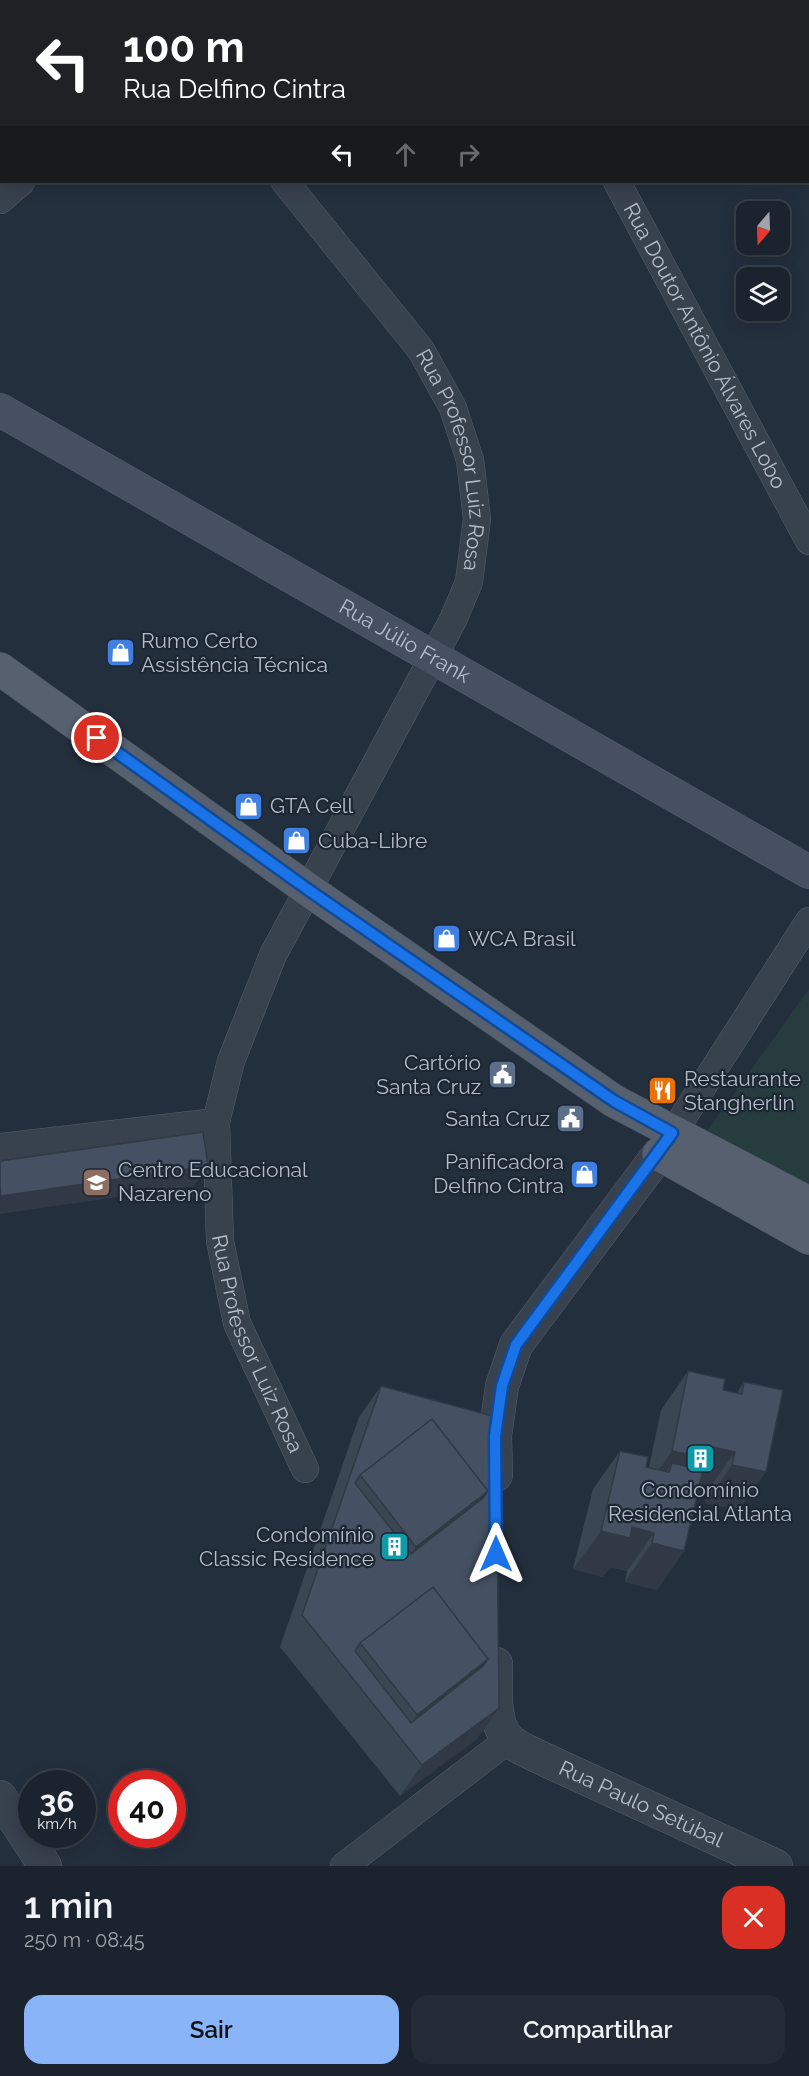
<!DOCTYPE html>
<html lang="pt">
<head>
<meta charset="utf-8">
<style>
  :root { --surface:#1b232e; --page:#242b36; --text:#f1f3f6; --muted:#a0a4aa; --line:#39404a; --accent:#8ab4f8 }
  body { margin:0; font-family:Raleway,sans-serif; background:var(--page); color:var(--text); height:100vh; display:flex; flex-direction:column; font-size:22px; white-space:nowrap }
  * { box-sizing:border-box; margin:0 }
  p { font-size:20px; color:var(--muted) }
  .icon { flex:none; width:33px; height:33px; fill:none; stroke:currentColor; stroke-width:2; stroke-linecap:round; stroke-linejoin:round }
  .map { position:relative; height:1866px; overflow:hidden }
  .sheet { display:flex; flex-direction:column; background:var(--surface); flex:1 }
  .sheet>* { flex:none }
  .top-card { position:absolute; left:0px; top:0px; width:810px; height:183px; box-shadow:0 3px 15px #0003,0 0 0 2px var(--line); background:#202124; color:#fff; overflow:hidden }
  .needle { width:39px; rotate:199deg }
  .fabs { position:absolute; left:736px; top:201px; display:grid; gap:12px }
  .fabs a { display:grid; place-items:center; width:54px; height:54px; border-radius:12px; background:var(--surface); box-shadow:0 3px 15px #0003,0 0 0 2px var(--line); font-size:30px }
  .speed { position:absolute; left:18px; top:1770px; display:flex; gap:12px; font-size:30px; font-weight:700; text-align:center }
  .speed>* { display:grid; place-content:center; width:78px; height:78px; border-radius:50%; background:var(--surface); box-shadow:0 3px 15px #0003,0 0 0 2px var(--line); line-height:1 }
  .speed small { font-size:15px; font-weight:400 }
  .speed .limit { border:9px solid #d22; background:#fff; color:#111 }
  .pin { position:absolute; display:grid; place-items:center; width:51px; height:51px; color:#fff; margin:-26px; border:3px solid #fff; border-radius:50%; box-shadow:0 2px 6px #0007 }
  .me { position:absolute; width:66px; margin:-33px; rotate:0deg; stroke-linejoin:round; filter:drop-shadow(0 0 4px #0008) }
  .turn { display:flex; align-items:center; gap:21px; height:126px; padding:0 24px; font-size:27px }
  .turn .icon { width:78px; height:78px; stroke-width:2.5 }
  .turn b { display:block; font-size:42px; line-height:51px }
  .lanes { display:flex; align-items:center; height:57px; padding:0 24px; background:#0003; justify-content:center; gap:30px; direction:ltr }
  .lanes .off { opacity:.35 }
  .round { display:grid; place-items:center; flex:none; width:63px; height:63px; border-radius:18px; background:var(--page) }
  .headline { display:flex; align-items:center; justify-content:space-between; height:102px; padding:0 24px }
  h1 { font-size:36px; font-weight:600; line-height:45px }
  .cta { display:flex; gap:12px; margin-top:auto; padding:12px 24px }
  .cta a { flex:1; height:69px; border-radius:18px; background:var(--accent); color:#111; font-size:24px; font-weight:600; line-height:69px; text-align:center }
  .cta a+a { background:var(--page); color:var(--text) }
  .map>svg:first-child { display:block }
</style>
</head>
<body>
<div class="map">
<svg width="809" height="1866" viewBox="0 0 809 1866">
  <rect width="100%" height="100%" fill="#242f3e"/>
  <path fill="#263c3f" d="M809 989V1187L707 1131Z"/>
  <g fill="none" stroke-linecap="round" stroke-linejoin="round">
    <defs>
      <g id="minor">
        <path d="M521 0V2"/>
        <path d="M797 0 798 2"/>
        <path d="M217 2 219 0"/>
        <path d="M808 25 809 26"/>
        <path id="s1" d="M285 182 421 350 453 408 470 460 477 519 469 582 453 620 273 955 231 1061 216 1122 220 1241 237 1323 305 1469"/>
        <path id="s2" d="M617 182 809 541"/>
        <path d="M0 200 21 182"/>
        <path d="M0 1147 216 1122"/>
        <path d="M662 1150 809 921"/>
        <path d="M344 1866 508 1740"/>
      </g>
      <g id="tertiary">
        <path d="M496 1475 495 1436 502 1386 516 1345 659 1154"/>
        <path id="s3" d="M496 1664C496 1686 492 1723 509 1740 516 1747 530 1752 539 1757L776 1866"/>
        <path d="M0 1797 45 1866"/>
      </g>
      <g id="secondary">
        <path id="s4" d="M0 410 809 872"/>
      </g>
      <path id="primary" d="M80 2 82 0
        M161 2 163 0
        M0 76 2 74
        M0 153 2 151
        M0 669 310 891 614 1101 809 1203
        M659 1154 809 1238"/>
    </defs>
    <use href="#minor" stroke="#565f6c" stroke-width="28"/>
    <use href="#tertiary" stroke="#565f6c" stroke-width="34"/>
    <use href="#secondary" stroke="#565f6c" stroke-width="34"/>
    <use href="#primary" stroke="#414a57" stroke-width="34"/>
    <use href="#minor" stroke="#38414e" stroke-width="27"/>
    <use href="#tertiary" stroke="#38414e" stroke-width="33"/>
    <use href="#secondary" stroke="#465061" stroke-width="33"/>
    <use href="#primary" stroke="#56606e" stroke-width="33"/>
  </g>
  <path fill="#3b4654" d="M688 1371 723 1390 737 1393 744 1382 739 1510 705 1503 708 1490 699 1489 684 1551 657 1590 625 1582 627 1571 610 1567 603 1577 573 1569 593 1489 620 1451 646 1467H649L661 1410Z
    M381 1386 477 1739 400 1796 280 1647 359 1417Z"/>
  <path fill="#303945" d="M208 1166 194 1186 0 1214V1198L1 1196Z
    M712 1447 735 1452 708 1490 690 1487 669 1472 672 1463 652 1491 645 1490 672 1451Z
    M732 1465 766 1472 739 1510 705 1503Z
    M488 1491 461 1530 389 1586 416 1547Z
    M632 1527 654 1533 627 1571 610 1567 603 1577 573 1569 601 1531Z
    M652 1543 684 1551 657 1590 625 1582Z
    M488 1659 461 1698 400 1738 417 1715Z
    M499 1708 477 1739 400 1796 422 1765Z"/>
  <path fill="#455162" stroke="#303945" stroke-width="1.5" fill-rule="evenodd" d="M203 1132 208 1166 1 1196 0 1186V1161Z
    M688 1371 725 1379 723 1390 742 1394 744 1382 783 1390 766 1472 732 1465 735 1452 712 1447 710 1459 672 1451Z
    M381 1386 496 1417 499 1708 422 1765 302 1615ZM432 1419 488 1491 483 1498 411 1554 355 1483 360 1475ZM433 1587 488 1659 483 1666 411 1723 355 1651 360 1643Z
    M432 1419 488 1491 416 1547 360 1475Z
    M620 1451 648 1457 646 1467 669 1472 672 1463 703 1470 684 1551 652 1543 654 1533 632 1527 630 1538 601 1531Z
    M433 1587 488 1659 417 1715 360 1643Z"/>
  <g fill="none" stroke-linecap="round" stroke-linejoin="round">
    <defs>
      <path id="route" d="M97 738 310 891 614 1101 672 1133 516 1345 502 1386 495 1436 496 1554"/>
    </defs>
    <use href="#route" stroke="#114b97" stroke-width="15"/>
    <use href="#route" stroke="#1a73e8" stroke-width="10"/>
  </g>
  <defs>
    <symbol id="shop-square" viewBox="-11 -11 22 22"><rect x="-9" y="-9" width="18" height="18" rx="4" fill="#3f7fe0" stroke="#1d2633"/><path d="M-5-2.5h2.3a2.7 3.5 0 0 1 5.4 0H5L5.5 6h-11ZM-1.5-2.5h3a1.5 2.3 0 0 0-3 0Z" fill="#fff"/></symbol>
    <symbol id="civic-square" viewBox="-11 -11 22 22"><rect x="-9" y="-9" width="18" height="18" rx="4" fill="#5c6f8a" stroke="#1d2633"/><path d="M-.6-6.5H3V-4.5H.6V-3L4-1V1h2V6H-6V1h2V-1L-.6-3ZM-1.2 2.5V6h2.4V2.5Z" fill="#fff"/></symbol>
    <symbol id="restaurant-square" viewBox="-11 -11 22 22"><rect x="-9" y="-9" width="18" height="18" rx="4" fill="#e8710a" stroke="#1d2633"/><path d="M-5-6h1v4h1v-4h1v4h1v-4h1v5L-1.5 .5V6h-2V.5L-5-1ZM5-6V6H3V1.5H1.5Q1.5-4 5-6Z" fill="#fff"/></symbol>
    <symbol id="university-square" viewBox="-11 -11 22 22"><rect x="-9" y="-9" width="18" height="18" rx="4" fill="#8d6e63" stroke="#1d2633"/><path d="M0-5L7-2L0 1L-7-2ZM-4 1L0 2.5L4 1V4Q0 6-4 4Z" fill="#fff"/></symbol>
    <symbol id="building-square" viewBox="-11 -11 22 22"><rect x="-9" y="-9" width="18" height="18" rx="4" fill="#0f9aa8" stroke="#1d2633"/><path d="M-4-6H4V6H1V3H-1V6H-4ZM-2.5-4.3h1.7v1.8h-1.7ZM.8-4.3h1.7v1.8H.8ZM-2.5-1h1.7V.8h-1.7ZM.8-1h1.7V.8H.8Z" fill="#fff"/></symbol>
  </defs>
  <g fill-rule="evenodd">
    <use href="#shop-square" x="104" y="636" width="33" height="33"/>
    <use href="#shop-square" x="232" y="790" width="33" height="33"/>
    <use href="#shop-square" x="280" y="824" width="33" height="33"/>
    <use href="#shop-square" x="430" y="922" width="33" height="33"/>
    <use href="#civic-square" x="486" y="1058" width="33" height="33"/>
    <use href="#restaurant-square" x="646" y="1074" width="33" height="33"/>
    <use href="#civic-square" x="554" y="1102" width="33" height="33"/>
    <use href="#shop-square" x="568" y="1158" width="33" height="33"/>
    <use href="#university-square" x="80" y="1166" width="33" height="33"/>
    <use href="#building-square" x="684" y="1442" width="33" height="33"/>
    <use href="#building-square" x="378" y="1530" width="33" height="33"/>
  </g>
  <g text-anchor="middle" stroke-width="4.5" stroke-linejoin="round" paint-order="stroke">
    <g font-size="21" fill="#b4bcc9" stroke="#1d2633">
      <text dy="7" stroke="none"><textPath href="#s2" startOffset="186">Rua Doutor Antônio Álvares Lobo</textPath></text>
      <text dy="7" stroke="none"><textPath href="#s1" startOffset="333">Rua Professor Luiz Rosa</textPath></text>
      <text dy="7" stroke="none"><textPath href="#s4" startOffset="466">Rua Júlio Frank</textPath></text>
      <text dy="7" stroke="none"><textPath href="#s1" startOffset="1287">Rua Professor Luiz Rosa</textPath></text>
      <text dy="7" stroke="none"><textPath href="#s3" startOffset="226">Rua Paulo Setúbal</textPath></text>
    </g>
    <g font-size="21" fill="#b4bcc9" stroke="#1d2633" text-anchor="start">
      <text x="141" y="648">Rumo Certo<tspan x="141" dy="24">Assistência Técnica</tspan></text>
      <text x="270" y="813">GTA Cell</text>
      <text x="318" y="848">Cuba-Libre</text>
      <text x="468" y="946">WCA Brasil</text>
      <text x="481" y="1070" text-anchor="end">Cartório<tspan x="481" dy="24">Santa Cruz</tspan></text>
      <text x="684" y="1086">Restaurante<tspan x="684" dy="24">Stangherlin</tspan></text>
      <text x="550" y="1126" text-anchor="end">Santa Cruz</text>
      <text x="564" y="1169" text-anchor="end">Panificadora<tspan x="564" dy="24">Delfino Cintra</tspan></text>
      <text x="118" y="1177">Centro Educacional<tspan x="118" dy="24">Nazareno</tspan></text>
      <text x="700" y="1497" text-anchor="middle">Condomínio<tspan x="700" dy="24">Residencial Atlanta</tspan></text>
      <text x="374" y="1542" text-anchor="end">Condomínio<tspan x="374" dy="24">Classic Residence</tspan></text>
    </g>
  </g>
</svg>
<div class="fabs">
<a><svg class="needle" viewBox="-14 -14 28 28"><path d="M0-13l5 13h-10z" fill="#e53935"/><path d="M0 13l5-13h-10z" fill="#a0a4aa"/></svg></a>
<a><svg class="icon" aria-label="layers" viewBox="0 0 24 24"><path d="M12 4l9 5-9 5-9-5zM3 14l9 5 9-5"/></svg></a>
</div>
<div class="speed"><div>36<small>km/h</small></div><div class="limit">40</div></div>
<div class="pin" style="left:97px;top:738px;background:#d93025"><svg class="icon" aria-label="arrive" viewBox="0 0 24 24"><path d="M6 21V4h12l-3 4 3 4H6"/></svg></div>
<svg class="me" style="left:496px;top:1554px" viewBox="-20 -20 40 40"><path d="M0-17L14 15 0 8-14 15z" fill="#1a73e8" stroke="#fff" stroke-width="4"/></svg>
<div class="top-card">
<div class="turn"><svg class="icon" aria-label="left" viewBox="0 0 24 24"><path d="M17 20v-9H6M10 6l-5 5 5 5"/></svg><div><b>100 m</b>Rua Delfino Cintra</div></div>
<div class="lanes"><svg class="icon" aria-label="left" viewBox="0 0 24 24"><path d="M17 20v-9H6M10 6l-5 5 5 5"/></svg><svg class="icon off" aria-label="ahead" viewBox="0 0 24 24"><path d="M12 20V5M6 11l6-6 6 6"/></svg><svg class="icon off" aria-label="right" viewBox="0 0 24 24"><path d="M7 20v-9h11M14 6l5 5-5 5"/></svg></div>
</div>
</div>
<section class="sheet">
<div class="headline"><div><h1>1 min</h1><p>250 m · 08:45</p></div><a class="round" style="background:#d93025;color:#fff"><svg class="icon" aria-label="close" viewBox="0 0 24 24"><path d="M6 6l12 12M18 6L6 18"/></svg></a></div>
<div class="cta"><a>Sair</a><a>Compartilhar</a></div>
</section>
</body>
</html>
